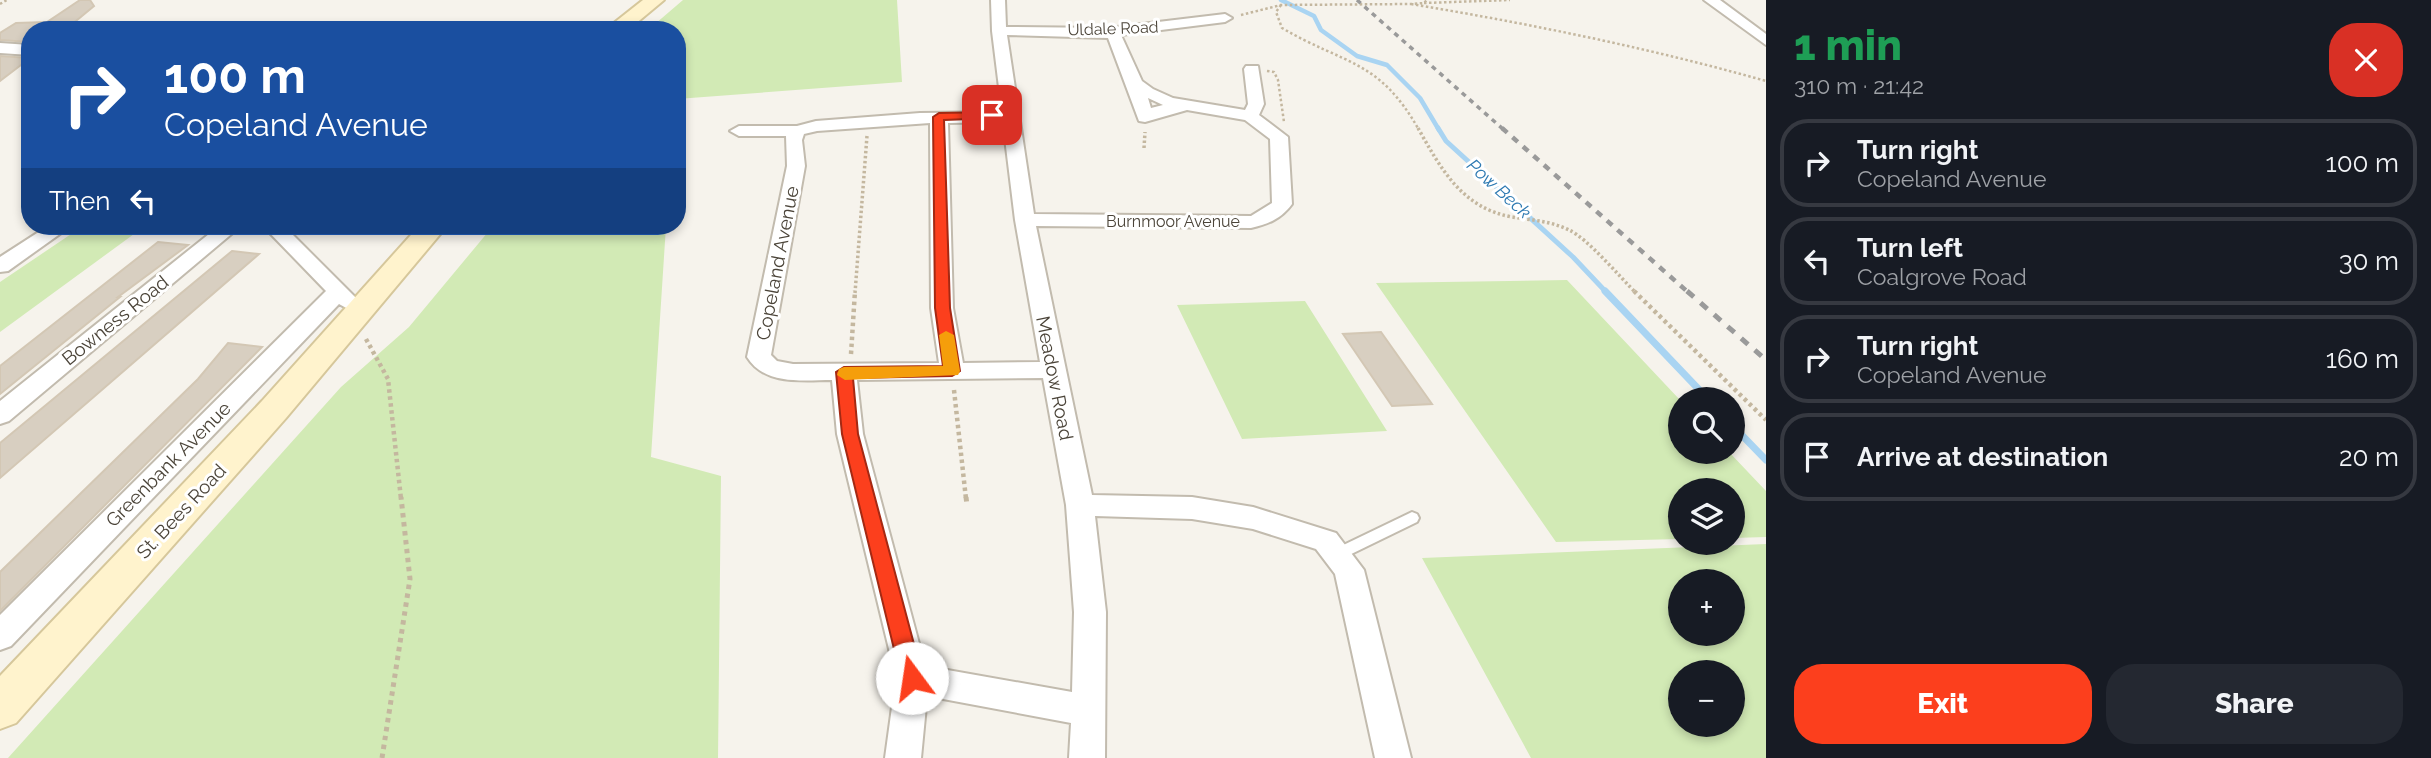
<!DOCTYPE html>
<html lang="en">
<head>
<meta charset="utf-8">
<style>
  :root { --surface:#171b24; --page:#242831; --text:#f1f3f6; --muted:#9ea1a6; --line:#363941; --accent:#fc3f1d }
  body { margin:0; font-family:Raleway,sans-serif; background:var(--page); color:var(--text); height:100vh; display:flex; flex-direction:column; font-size:26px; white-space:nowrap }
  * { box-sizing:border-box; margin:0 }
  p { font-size:23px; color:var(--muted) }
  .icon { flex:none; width:38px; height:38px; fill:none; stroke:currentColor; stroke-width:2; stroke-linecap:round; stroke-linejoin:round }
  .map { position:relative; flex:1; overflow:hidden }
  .side { display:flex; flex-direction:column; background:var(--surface); width:665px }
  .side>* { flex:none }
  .hud { position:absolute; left:21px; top:21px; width:665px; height:214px; border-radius:28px; box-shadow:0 4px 10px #0003; background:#1a4fa0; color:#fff; overflow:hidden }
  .fabs { position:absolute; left:1668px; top:387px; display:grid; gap:14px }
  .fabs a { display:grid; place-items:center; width:77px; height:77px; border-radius:50%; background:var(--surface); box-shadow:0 4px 10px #0003; font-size:35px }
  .pin { position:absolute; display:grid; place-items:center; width:60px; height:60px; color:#fff; margin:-30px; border-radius:14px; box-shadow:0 4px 10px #0006 }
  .me { position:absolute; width:77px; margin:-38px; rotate:346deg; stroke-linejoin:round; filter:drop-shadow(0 0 5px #0008) }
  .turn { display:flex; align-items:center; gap:24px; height:147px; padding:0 28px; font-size:32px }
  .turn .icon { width:91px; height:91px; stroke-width:2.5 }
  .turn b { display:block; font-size:49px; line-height:60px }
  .then { display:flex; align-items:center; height:66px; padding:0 28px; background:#0003; gap:14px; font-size:26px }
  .round { display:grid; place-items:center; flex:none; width:74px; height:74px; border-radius:28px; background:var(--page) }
  .head { display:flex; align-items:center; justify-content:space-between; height:119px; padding:0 28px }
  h1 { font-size:42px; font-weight:800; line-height:52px; color:#1e9e55 }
  .cta { display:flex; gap:14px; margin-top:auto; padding:14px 28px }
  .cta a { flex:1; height:80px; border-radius:28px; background:var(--accent); color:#fff; font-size:28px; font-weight:800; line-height:80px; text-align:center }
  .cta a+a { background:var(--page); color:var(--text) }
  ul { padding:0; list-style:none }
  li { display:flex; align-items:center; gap:21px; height:88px; margin:0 14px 10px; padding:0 14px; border:4px solid var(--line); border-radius:28px }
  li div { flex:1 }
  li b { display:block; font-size:26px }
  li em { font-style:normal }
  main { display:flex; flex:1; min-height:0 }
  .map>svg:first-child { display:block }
</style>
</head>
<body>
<main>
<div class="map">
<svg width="1766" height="758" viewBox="0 0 1766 758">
  <rect width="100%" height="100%" fill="#f6f3ec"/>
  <path fill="#d2eab5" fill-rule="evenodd" d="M683 0H897L902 82 677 99V30H648Z
    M83 226H145L0 332V282Z
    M493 226H666L651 457 721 476 718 758H8L341 387 409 327Z
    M1567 280 1680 400V452H1729L1766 491V537L1733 538 1732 490H1680V539L1556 542 1376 283Z
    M1305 301 1387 431 1242 439 1177 305Z
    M1766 544V758H1531L1422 558ZM1732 581V634H1680V581ZM1732 672V724H1680V672Z"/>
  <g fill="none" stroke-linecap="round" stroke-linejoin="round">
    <path stroke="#a9d4f2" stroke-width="4.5" d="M1281 0 1314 16 1321 30 1357 56 1387 65 1420 98 1439 130"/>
    <path stroke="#a9d4f2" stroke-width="5" d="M1438 128 1446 141 1573 257 1607 293"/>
    <path stroke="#a9d4f2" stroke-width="7" d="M1605 291 1708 399
      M1732 425 1766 460"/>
  </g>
  <path fill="#d8cfc1" stroke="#d3c7b4" stroke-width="2" d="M80 0H90L94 6 65 30H30V42L0 40V33L16 23 47 22Z
    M0 56 30 58 0 81Z
    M158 242 188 245 118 297H120L0 394V366Z
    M232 251 259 254 0 478V443Z
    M1381 332 1432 404 1392 406 1343 334Z
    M228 343 262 347 0 611V572L198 379Z"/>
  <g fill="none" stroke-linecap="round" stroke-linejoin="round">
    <defs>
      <path id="lane" d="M1412 512 1417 514 1419 518 1417 522 1341 559 1336 561 1331 559 1329 555 1331 551Z"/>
      <path id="street" d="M991 0H1005L1006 27 1108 28 1225 14 1232 18 1225 22 1121 35 1142 81 1153 89 1173 98 1245 110 1248 104 1244 69 1246 66H1258L1264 104 1259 115 1288 137 1292 204C1281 219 1268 224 1251 228L1036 226 1092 495 1192 497 1253 507 1336 533 1364 570 1411 758H1375L1335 574 1316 549 1253 529 1192 519 1095 516 1106 612 1105 758H1069L1071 723 927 696 921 758H885L896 678 837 434 832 380C803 380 765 386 747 357L787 166 786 136H739L730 131 739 126H797L816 121 920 113 1002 112 992 31ZM1007 35 1108 38 1139 121 1145 122 1187 110 1245 120 1270 139 1272 203 1251 216 1034 214ZM1148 98 1163 105 1151 108ZM1003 122 1015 220 1040 362 963 363 953 308 948 123ZM930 123 931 308 939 363 793 364 777 361 771 355 805 166 802 140 804 134 817 131ZM1043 378 1066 505 1074 612 1072 692 925 666 863 434 857 380Z
        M1704 0H1720L1766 34V45Z
        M0 43 30 45V55L0 53Z
        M48 226H71L8 271 0 272V257Z
        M219 226H241L9 421 0 424V401Z
        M263 226H284L361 303 358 308 350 310 339 304 11 646 0 650V615L326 291Z"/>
      <path id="secondary" d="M643 0H664L628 30H605Z
        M419 226H447L286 418 16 723 0 729V676L262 401Z"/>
    </defs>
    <use href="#lane" stroke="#c2bbae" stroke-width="4"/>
    <use href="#street" stroke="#c2bbae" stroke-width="4"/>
    <use href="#secondary" stroke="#d6c79b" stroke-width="4"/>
    <path stroke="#c4b79f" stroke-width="2.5" stroke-dasharray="2.5 2.5" stroke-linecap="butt" d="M1424 3 1510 0
      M0 4 7 0
      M1411 4C1531 24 1649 48 1766 81
      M1281 5 1276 12 1282 28C1345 65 1379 59 1419 130
      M1241 15 1281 5 1411 4 1424 3 1427 0
      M1267 71 1274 72 1278 80 1284 122"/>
    <path stroke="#c4b79f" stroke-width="3.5" stroke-dasharray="2.5 2.5" stroke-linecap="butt" d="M1418 128C1441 169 1462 208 1512 217 1531 220 1551 221 1569 230 1587 238 1620 277 1636 293
      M1144 148 1145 132
      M855 293 867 136"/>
    <path stroke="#c4b79f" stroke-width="4.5" stroke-dasharray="3.5 3.5" stroke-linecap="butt" d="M1634 291 1766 420
      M366 339 388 379 401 499
      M851 354 855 291
      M954 390 966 499"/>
    <path stroke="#c4b79f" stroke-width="5" stroke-dasharray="4.5 4.5" stroke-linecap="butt" d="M966 497 967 505
      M382 758 410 579 401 497"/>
    <use href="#lane" fill="#fff" fill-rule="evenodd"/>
    <use href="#street" fill="#fff" fill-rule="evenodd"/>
    <use href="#secondary" fill="#fff3cd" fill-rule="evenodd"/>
    <path stroke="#9a9a9a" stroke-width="3.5" stroke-dasharray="5 5" stroke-linecap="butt" d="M1357 0 1504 130"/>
    <path stroke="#9a9a9a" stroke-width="4.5" stroke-dasharray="7 7" stroke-linecap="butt" d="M1502 128 1689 293"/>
    <path stroke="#9a9a9a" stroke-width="5" stroke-dasharray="9 9" stroke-linecap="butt" d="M1687 291 1766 360"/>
  </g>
  <path fill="#fc3f1d" stroke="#a42913" stroke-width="2" d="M992 112 998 115 996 118 944 120 950 308 960 371 952 376 853 378 858 434 923 678 920 685 912 688 905 685 901 678 842 434 836 372 844 367 943 366 935 308 933 117 939 113Z"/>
  <path fill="#f59e0b" d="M946 331 954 335 960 371 958 375 845 380 837 375 839 369 844 367 943 366 939 335Z"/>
  <g text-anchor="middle" stroke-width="6" stroke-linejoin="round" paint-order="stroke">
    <g font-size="16" fill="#4b4439" stroke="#fff">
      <text transform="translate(1113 28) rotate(-2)" y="6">Uldale Road</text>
      <text x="1173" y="227">Burnmoor Avenue</text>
    </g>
    <g font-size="18" font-style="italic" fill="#2e7ab2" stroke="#fff">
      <text transform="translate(1499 189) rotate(42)" y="6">Pow Beck</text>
    </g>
    <g font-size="19" fill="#4b4439" stroke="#fff">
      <text transform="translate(777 263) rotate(-79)" y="7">Copeland Avenue</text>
      <text transform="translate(115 320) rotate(-39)" y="7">Bowness Road</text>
      <text transform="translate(1055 378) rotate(79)" y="7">Meadow Road</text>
      <text transform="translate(168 464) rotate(-45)" y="7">Greenbank Avenue</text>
      <text transform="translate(181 511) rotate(-47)" y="7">St. Bees Road</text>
    </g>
  </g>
</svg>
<div class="fabs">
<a><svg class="icon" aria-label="search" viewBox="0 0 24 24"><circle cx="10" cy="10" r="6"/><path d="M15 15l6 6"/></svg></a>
<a><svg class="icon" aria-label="layers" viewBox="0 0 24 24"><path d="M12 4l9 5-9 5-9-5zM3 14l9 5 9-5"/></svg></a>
<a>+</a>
<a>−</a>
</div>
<div class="pin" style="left:992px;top:115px;background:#d93025"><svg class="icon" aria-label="arrive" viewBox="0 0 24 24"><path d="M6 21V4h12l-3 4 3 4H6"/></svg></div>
<svg class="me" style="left:912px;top:678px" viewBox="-20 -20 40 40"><circle r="19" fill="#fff"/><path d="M0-13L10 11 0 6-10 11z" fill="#fc3f1d"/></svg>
<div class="hud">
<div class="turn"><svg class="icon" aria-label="right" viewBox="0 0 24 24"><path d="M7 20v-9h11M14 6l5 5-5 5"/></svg><div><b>100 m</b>Copeland Avenue</div></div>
<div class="then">Then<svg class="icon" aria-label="left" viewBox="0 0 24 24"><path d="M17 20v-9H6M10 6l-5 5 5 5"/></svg></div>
</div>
</div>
<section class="side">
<div class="head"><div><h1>1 min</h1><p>310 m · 21:42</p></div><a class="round" style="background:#d93025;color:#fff"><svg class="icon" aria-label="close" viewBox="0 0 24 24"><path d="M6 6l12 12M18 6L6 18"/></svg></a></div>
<ul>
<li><svg class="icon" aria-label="right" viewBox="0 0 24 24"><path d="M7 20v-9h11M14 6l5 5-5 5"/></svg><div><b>Turn right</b><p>Copeland Avenue</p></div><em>100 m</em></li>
<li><svg class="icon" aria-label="left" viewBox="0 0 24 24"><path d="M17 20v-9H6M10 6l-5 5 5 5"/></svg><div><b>Turn left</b><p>Coalgrove Road</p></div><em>30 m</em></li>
<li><svg class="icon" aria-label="right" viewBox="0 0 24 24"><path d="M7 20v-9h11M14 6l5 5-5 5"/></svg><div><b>Turn right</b><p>Copeland Avenue</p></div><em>160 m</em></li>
<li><svg class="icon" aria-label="arrive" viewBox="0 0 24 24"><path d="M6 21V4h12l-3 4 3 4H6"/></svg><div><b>Arrive at destination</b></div><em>20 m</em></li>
</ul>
<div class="cta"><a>Exit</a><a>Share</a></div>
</section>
</main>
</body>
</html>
